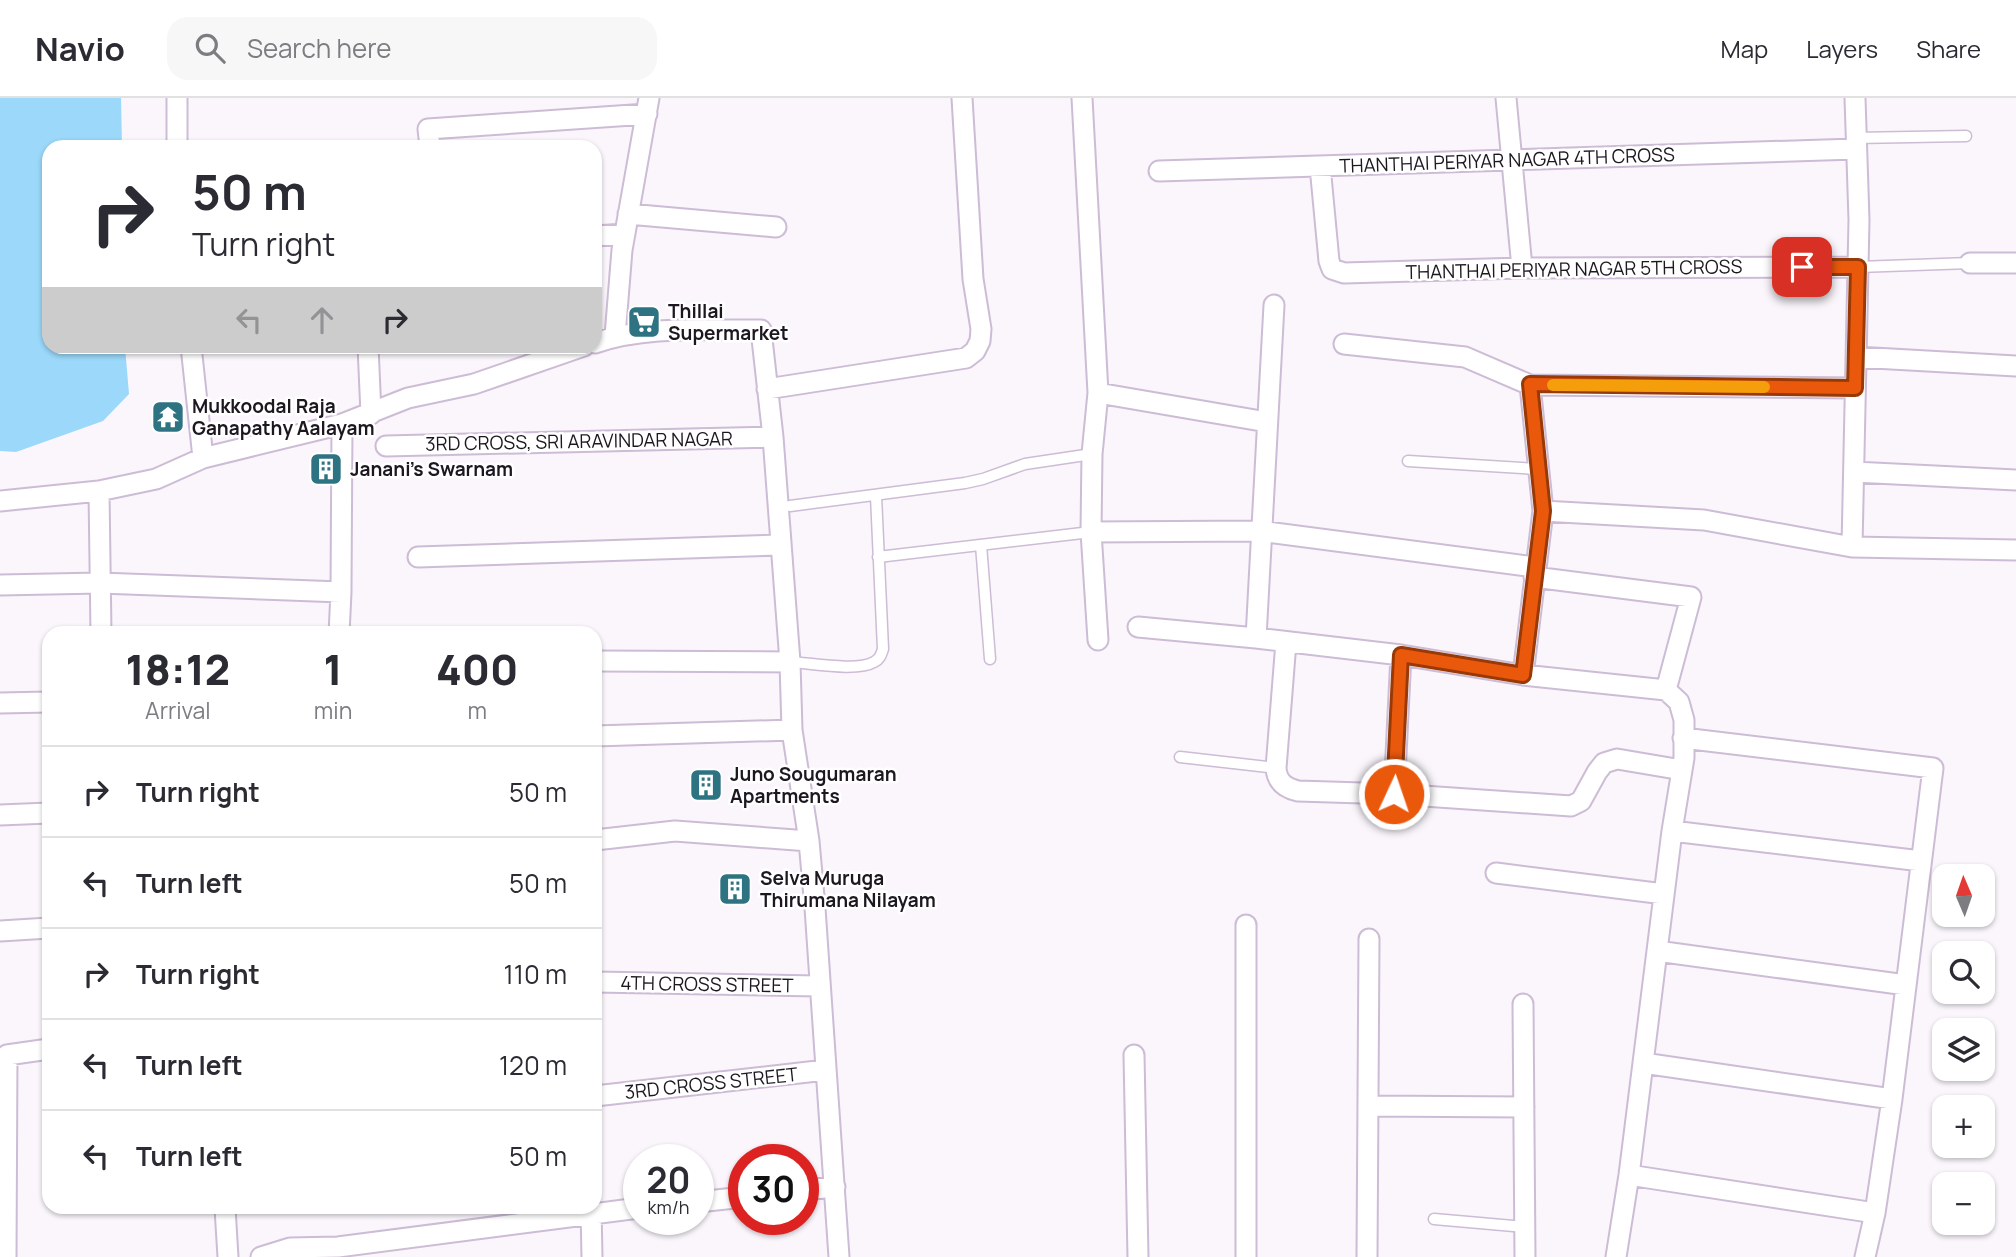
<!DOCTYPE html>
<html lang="en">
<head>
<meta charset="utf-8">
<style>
  :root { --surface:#fff; --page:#f7f7f7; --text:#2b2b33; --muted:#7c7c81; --line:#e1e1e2 }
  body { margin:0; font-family:Manrope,sans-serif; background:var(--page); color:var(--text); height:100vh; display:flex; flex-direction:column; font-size:26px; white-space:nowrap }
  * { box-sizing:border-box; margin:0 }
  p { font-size:23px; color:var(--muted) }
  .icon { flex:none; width:38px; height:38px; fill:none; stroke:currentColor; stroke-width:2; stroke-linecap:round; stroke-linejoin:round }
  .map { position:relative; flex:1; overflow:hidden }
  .panel { position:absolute; left:42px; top:528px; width:560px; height:588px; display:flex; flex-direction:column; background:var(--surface); border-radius:21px; box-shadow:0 2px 5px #0004 }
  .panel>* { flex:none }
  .hud { position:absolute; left:42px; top:42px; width:560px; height:214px; border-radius:21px; box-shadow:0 2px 5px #0004; background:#fff; color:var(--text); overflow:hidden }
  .needle { width:46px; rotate:358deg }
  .buttons { position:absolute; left:1932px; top:766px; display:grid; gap:14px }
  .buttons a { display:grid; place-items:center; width:63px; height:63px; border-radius:14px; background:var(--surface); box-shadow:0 2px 5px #0004; font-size:35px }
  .speed { position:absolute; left:623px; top:1046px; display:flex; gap:14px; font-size:35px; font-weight:700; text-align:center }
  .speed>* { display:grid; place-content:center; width:91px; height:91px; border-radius:50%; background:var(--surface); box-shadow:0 2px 5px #0004; line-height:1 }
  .speed small { font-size:18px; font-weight:400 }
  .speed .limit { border:10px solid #d22; background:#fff; color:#111 }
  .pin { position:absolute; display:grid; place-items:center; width:60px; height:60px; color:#fff; margin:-30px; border-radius:14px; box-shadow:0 4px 10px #0006 }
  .me { position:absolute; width:77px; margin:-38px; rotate:3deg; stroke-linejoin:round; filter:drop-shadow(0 0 5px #0008) }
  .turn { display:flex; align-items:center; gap:24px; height:147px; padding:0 35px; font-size:32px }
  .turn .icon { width:91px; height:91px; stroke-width:2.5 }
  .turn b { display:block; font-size:49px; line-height:60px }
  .lanes { display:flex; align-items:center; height:66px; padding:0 35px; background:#0003; justify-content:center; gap:35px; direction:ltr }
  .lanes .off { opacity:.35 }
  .eta { display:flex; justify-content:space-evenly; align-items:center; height:119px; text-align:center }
  .eta b { font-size:42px; font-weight:800; line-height:49px }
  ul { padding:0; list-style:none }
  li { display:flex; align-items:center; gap:21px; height:91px; padding:0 35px; border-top:2px solid var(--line) }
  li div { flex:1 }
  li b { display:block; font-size:26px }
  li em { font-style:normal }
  header { display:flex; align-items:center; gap:42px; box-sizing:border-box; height:98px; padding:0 35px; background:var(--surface); border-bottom:2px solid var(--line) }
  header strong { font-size:33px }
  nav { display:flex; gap:38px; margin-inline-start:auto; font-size:24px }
  .search { width:490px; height:63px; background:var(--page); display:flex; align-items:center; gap:18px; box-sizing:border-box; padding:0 24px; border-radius:21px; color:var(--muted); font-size:26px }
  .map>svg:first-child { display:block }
</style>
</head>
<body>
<header>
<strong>Navio</strong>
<div class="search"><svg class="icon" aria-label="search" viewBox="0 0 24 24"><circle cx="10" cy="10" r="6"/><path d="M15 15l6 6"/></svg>Search here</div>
<nav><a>Map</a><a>Layers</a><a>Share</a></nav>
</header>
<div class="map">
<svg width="2016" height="1159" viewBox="0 0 2016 1159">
  <rect width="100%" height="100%" fill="#faf6fc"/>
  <path fill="#9bd8fa" d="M0 0H121L122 49H49V248L125 249 129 296 103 323 16 354 0 353Z"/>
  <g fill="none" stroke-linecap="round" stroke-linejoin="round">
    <defs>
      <path id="lane" d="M1855 40 1966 38
        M1858 169 1970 165
        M1408 363 1538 371
        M790 408 965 385 983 381 1025 366 1092 356
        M981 447 990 561
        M878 459 1091 434
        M790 564C811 565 857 574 874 564 880 561 881 557 883 551L876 398
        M1180 659 1276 670
        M1434 1121 1525 1129"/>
      <path id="street" d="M1082 0 1098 295 1267 324
        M1506 0 1522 170
        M177 49V0
        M430 49 428 31 647 16
        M1320 68 1329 163 1332 171 1344 175 1522 170 1858 169
        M1159 73 1855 51
        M628 116 776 129
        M595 138 625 136
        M1970 165H2016
        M615 238 622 152 649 0
        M595 245C648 227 706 233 761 232L773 339 790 564 792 632 809 743 815 810 839 1159
        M1344 246 1465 259 1530 287 1855 290
        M191 248 203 360
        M368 248 371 316
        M1856 259 2016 268
        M1530 287 1543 413
        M767 291 966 260 975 253 980 243 981 231 973 181 962 0
        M386 348 773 339
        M1854 374 2016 382
        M0 403 99 393
        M1091 434 1260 433 1535 469
        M1852 449 1859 122 1855 0
        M418 459 780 447
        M1534 479 1691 499 1666 592 1679 604 1684 622V660L1672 733 1629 1077 1616 1159
        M0 487 100 485 341 494
        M1138 529 1256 540 1401 557 1523 577 1666 592
        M101 536 99 393 156 381 203 360 342 326 408 300 474 286 584 248
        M339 536 341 494 342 326
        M1256 540 1274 207
        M1098 542 1091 434 1092 356 1098 295
        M1286 544 1276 670C1277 684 1285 690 1298 693L1394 696 1571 708 1581 703 1597 674 1604 665 1617 661 1682 672
        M595 563 790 564
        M1523 577 1543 413 1704 422 1852 449 2016 452
        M0 605 49 604
        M595 638 792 632
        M1683 640 1933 670 1892 1001 1875 1115 1865 1159
        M1394 696 1401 557
        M0 717 49 715
        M1672 733 1921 763
        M595 742 675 733 809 743
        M1496 775 1664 796
        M1246 827V1159
        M0 833 49 830
        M1657 853 1906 887
        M595 884 819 888
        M1523 906 1525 1159
        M1134 957 1138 1159
        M1643 965 1892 1001
        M595 998 826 972
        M1369 1008 1524 1009
        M1629 1077 1875 1115
        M803 1092 835 1089
        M698 1104 744 1099
        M225 1110 228 1159
        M591 1110 592 1159
        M6 1159 7 957 49 951
        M261 1159 290 1150 338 1149 639 1110
        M1367 1159 1369 841"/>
    </defs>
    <use href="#lane" stroke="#cdbcd5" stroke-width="13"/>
    <use href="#street" stroke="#cdbcd5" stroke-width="23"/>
    <use href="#lane" stroke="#fff" stroke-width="10"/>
    <use href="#street" stroke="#fff" stroke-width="19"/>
  </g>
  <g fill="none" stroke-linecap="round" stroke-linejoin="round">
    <defs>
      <path id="route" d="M1394 696 1401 557 1523 577 1543 413 1530 286 1855 290 1858 169H1802"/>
    </defs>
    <use href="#route" stroke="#983908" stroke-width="18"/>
    <use href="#route" stroke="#ea580c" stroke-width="12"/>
    <path stroke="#f59e0b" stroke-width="12" d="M1553 287 1764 289"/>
  </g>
  <defs>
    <symbol id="supermarket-square" viewBox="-11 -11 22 22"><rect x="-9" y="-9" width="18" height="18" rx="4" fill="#2e7382" stroke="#fff"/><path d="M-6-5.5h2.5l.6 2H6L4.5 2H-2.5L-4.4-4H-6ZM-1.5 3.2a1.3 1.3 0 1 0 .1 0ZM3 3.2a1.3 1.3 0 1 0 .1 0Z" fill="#fff"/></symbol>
    <symbol id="temple-square" viewBox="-11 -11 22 22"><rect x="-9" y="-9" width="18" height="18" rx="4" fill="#2e7382" stroke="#fff"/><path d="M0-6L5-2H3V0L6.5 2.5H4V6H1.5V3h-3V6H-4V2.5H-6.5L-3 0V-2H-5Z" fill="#fff"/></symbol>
    <symbol id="building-square" viewBox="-11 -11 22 22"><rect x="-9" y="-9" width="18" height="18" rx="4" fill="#2e7382" stroke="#fff"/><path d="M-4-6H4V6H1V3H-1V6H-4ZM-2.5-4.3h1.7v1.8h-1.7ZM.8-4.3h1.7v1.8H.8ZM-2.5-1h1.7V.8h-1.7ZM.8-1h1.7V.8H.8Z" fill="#fff"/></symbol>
  </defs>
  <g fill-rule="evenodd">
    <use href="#supermarket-square" x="625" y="205" width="38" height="38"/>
    <use href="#temple-square" x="149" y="300" width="38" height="38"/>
    <use href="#building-square" x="307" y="352" width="38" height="38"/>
    <use href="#building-square" x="687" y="668" width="38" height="38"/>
    <use href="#building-square" x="716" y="772" width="38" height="38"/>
  </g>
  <g text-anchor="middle" stroke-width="5" stroke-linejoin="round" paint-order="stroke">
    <g font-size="19" fill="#1d1720" stroke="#fff">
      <text transform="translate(1507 62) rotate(-2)" y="7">THANTHAI PERIYAR NAGAR 4TH CROSS</text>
      <text transform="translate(1574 171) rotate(-1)" y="7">THANTHAI PERIYAR NAGAR 5TH CROSS</text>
      <text transform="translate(579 343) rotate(-1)" y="7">3RD CROSS, SRI ARAVINDAR NAGAR</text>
      <text transform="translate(707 886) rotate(1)" y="7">4TH CROSS STREET</text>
      <text transform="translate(711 985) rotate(-6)" y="7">3RD CROSS STREET</text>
    </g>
    <g font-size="19" font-weight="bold" fill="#1d1720" stroke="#fff" text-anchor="start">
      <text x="668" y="220">Thillai<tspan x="668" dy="22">Supermarket</tspan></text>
      <text x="192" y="315">Mukkoodal Raja<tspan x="192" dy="22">Ganapathy Aalayam</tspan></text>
      <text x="350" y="378">Janani's Swarnam</text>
      <text x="730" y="683">Juno Sougumaran<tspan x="730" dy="22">Apartments</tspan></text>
      <text x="760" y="787">Selva Muruga<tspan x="760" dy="22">Thirumana Nilayam</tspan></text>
    </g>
  </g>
</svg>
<div class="buttons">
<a><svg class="needle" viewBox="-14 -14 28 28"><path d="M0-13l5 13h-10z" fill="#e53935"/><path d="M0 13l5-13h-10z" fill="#7c7c81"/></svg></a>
<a><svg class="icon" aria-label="search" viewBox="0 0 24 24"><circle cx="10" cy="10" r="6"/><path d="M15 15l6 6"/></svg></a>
<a><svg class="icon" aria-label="layers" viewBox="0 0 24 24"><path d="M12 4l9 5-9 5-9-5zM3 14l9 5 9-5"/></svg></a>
<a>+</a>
<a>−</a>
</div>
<div class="speed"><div>20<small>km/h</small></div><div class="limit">30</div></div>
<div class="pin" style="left:1802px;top:169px;background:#d93025"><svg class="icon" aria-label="arrive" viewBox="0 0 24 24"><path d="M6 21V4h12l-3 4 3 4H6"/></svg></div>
<svg class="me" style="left:1394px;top:696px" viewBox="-20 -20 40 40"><circle r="17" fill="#ea580c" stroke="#fff" stroke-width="3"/><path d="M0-11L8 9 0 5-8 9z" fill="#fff"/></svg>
<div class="hud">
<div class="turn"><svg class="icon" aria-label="right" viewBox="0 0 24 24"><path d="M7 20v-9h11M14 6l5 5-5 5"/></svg><div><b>50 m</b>Turn right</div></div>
<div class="lanes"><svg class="icon off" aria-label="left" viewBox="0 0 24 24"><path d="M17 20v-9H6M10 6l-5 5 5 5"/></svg><svg class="icon off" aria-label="ahead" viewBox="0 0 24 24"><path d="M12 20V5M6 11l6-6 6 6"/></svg><svg class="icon" aria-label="right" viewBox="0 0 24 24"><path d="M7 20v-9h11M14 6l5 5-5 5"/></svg></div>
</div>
<section class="panel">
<div class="eta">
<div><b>18:12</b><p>Arrival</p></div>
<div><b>1</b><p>min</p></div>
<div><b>400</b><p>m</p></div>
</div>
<ul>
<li><svg class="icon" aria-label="right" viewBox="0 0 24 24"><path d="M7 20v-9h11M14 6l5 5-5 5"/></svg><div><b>Turn right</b></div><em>50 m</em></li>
<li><svg class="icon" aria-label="left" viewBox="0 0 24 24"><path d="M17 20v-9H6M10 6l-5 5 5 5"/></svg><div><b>Turn left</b></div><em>50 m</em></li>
<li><svg class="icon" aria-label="right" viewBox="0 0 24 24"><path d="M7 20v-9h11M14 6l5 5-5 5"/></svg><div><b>Turn right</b></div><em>110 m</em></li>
<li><svg class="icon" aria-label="left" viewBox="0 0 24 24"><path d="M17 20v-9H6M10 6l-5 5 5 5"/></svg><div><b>Turn left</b></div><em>120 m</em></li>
<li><svg class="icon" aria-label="left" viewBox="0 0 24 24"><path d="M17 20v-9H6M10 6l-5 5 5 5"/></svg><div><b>Turn left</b></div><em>50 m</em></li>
</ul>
</section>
</div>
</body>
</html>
